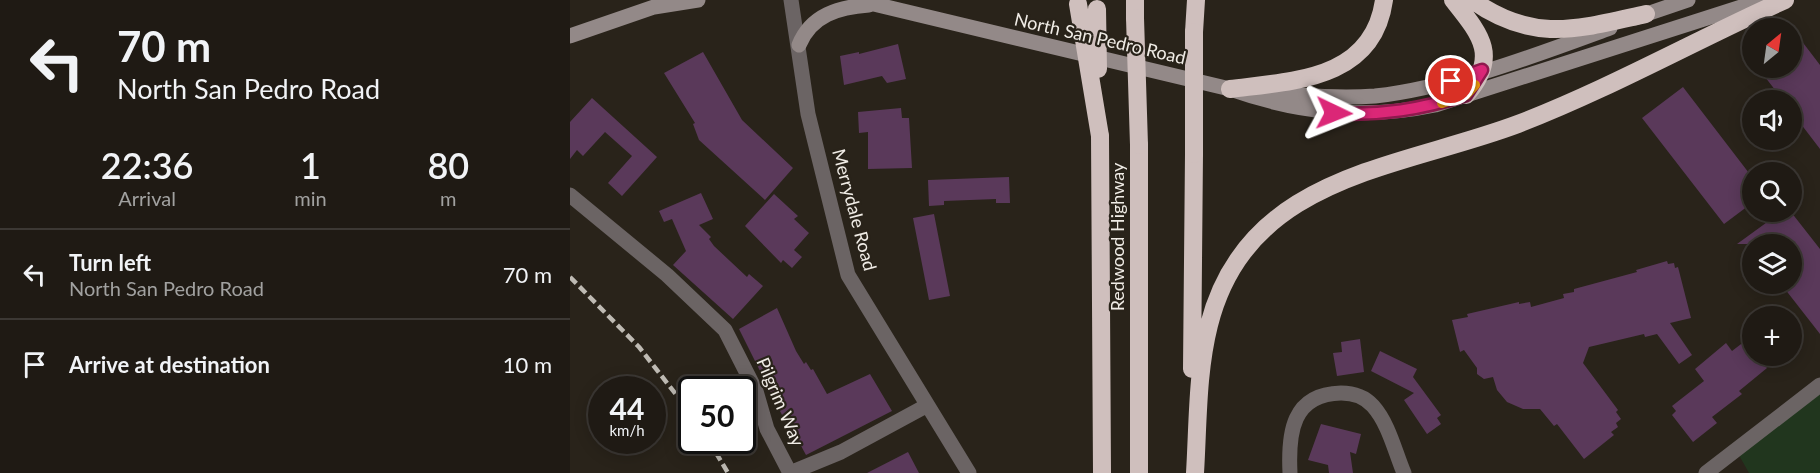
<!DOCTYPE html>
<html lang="en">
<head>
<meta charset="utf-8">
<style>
  :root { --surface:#1f1a14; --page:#2c2722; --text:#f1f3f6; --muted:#a1a1a0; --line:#3c3834 }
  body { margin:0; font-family:Lato,sans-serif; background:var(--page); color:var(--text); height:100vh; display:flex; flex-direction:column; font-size:22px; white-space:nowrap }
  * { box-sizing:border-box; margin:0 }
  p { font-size:20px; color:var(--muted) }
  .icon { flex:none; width:33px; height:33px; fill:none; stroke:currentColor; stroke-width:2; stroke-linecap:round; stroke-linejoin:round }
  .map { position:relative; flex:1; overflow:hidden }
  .drawer { display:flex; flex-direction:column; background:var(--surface); width:570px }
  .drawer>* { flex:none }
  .top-card { background:#1f1a14; color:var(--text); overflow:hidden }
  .needle { width:39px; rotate:29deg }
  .controls { position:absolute; left:1172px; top:18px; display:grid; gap:12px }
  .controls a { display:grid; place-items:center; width:60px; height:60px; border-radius:50%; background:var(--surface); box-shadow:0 3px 15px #0003,0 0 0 2px var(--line); font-size:30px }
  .speed { position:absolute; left:18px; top:376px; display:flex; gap:12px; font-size:30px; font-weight:700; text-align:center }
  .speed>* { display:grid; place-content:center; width:78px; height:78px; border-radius:50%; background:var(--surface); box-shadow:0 3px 15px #0003,0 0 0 2px var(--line); line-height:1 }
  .speed small { font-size:15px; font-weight:400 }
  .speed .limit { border:3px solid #111; border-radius:9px; background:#fff; color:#111 }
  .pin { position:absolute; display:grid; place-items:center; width:51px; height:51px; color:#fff; margin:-26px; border:3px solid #fff; border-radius:50%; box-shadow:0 2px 6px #0007 }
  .me { position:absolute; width:66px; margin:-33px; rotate:92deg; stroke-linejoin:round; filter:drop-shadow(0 0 4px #0008) }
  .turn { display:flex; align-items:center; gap:21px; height:126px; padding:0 18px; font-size:27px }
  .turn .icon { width:78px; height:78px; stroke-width:2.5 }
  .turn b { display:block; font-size:42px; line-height:51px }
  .eta { display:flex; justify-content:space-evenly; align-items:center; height:102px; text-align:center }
  .eta b { font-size:36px; font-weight:600; line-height:42px }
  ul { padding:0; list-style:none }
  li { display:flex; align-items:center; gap:18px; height:90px; padding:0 18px; border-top:2px solid var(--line) }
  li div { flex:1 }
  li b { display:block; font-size:22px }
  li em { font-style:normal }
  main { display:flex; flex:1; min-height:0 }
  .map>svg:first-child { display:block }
</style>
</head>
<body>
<main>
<section class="drawer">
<div class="top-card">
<div class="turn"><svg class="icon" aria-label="left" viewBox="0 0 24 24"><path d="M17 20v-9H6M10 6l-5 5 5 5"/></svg><div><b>70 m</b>North San Pedro Road</div></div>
</div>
<div class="eta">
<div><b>22:36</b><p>Arrival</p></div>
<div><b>1</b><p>min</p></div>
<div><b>80</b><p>m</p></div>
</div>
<ul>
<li><svg class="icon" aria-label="left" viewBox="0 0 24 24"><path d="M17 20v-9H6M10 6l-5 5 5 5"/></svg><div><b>Turn left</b><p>North San Pedro Road</p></div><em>70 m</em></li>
<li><svg class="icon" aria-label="arrive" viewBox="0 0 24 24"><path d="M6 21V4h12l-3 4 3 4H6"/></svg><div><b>Arrive at destination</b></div><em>10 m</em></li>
</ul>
</section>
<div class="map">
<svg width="1250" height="473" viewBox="0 0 1250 473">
  <rect width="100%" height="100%" fill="#29231a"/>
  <path fill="#21361e" d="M1250 385V473H1179L1166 450Z"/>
  <path fill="#5a395a" d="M1221 27 1250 65V149L1221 111V100H1213L1188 68H1221Z
    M328 44 336 79 317 83 312 76 274 85 270 56 289 52V54Z
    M133 52 172 120 223 168 195 200 129 140 123 124 125 123 94 73Z
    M1113 87 1182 177V203L1154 224 1072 118Z
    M22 98 87 157 52 196 38 183 62 156 35 132 13 156 7 150 0 159V122Z
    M331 108 332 118H339L342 168 298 169V132L289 133 288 112Z
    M439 177 440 203H426V199L374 201V205L359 206 358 180Z
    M131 193 143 219 129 225 141 237 139 239 144 246 177 277 179 274 193 286 163 319 103 265 116 251 102 219 94 222 89 211Z
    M204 194 228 216 224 219 239 233 224 250 232 257 222 268 213 260 211 263 175 226Z
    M1211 212H1221L1250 249V334L1211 284H1221V244H1167Z
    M364 214 380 296 359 300 343 218Z
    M1097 261 1098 264 1104 263 1105 268 1108 267 1121 318 1100 323 1122 355 1109 364 1087 334 1075 337 1074 334 1019 347 1013 363 1048 410 1046 412 1051 419 1046 423 1048 427 1041 432 1044 435 1014 459 987 424 984 426 970 409H953L937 402 927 390 923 377 914 379 907 374V368L894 350 890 352 882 320 898 317 897 314 949 302V304L960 302 961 307 994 298 993 294 1004 292V289L1067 272 1066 270Z
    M207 308 226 351 234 364 236 362 241 370 243 369 257 394 300 374 322 411 236 455 230 444 227 445 169 329Z
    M790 339 794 372 767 376 763 353 772 352 771 342Z
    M1175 341 1182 350V356H1187L1197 368 1169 391 1172 394 1142 417 1147 423 1123 442 1102 415 1106 411 1102 406 1134 381 1125 369 1156 343 1162 351Z
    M810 351 847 369 843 377 871 415 867 418 871 424 857 434 834 400 844 393 801 371Z
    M751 424 791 434 786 454 780 452 783 473H759L758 465 738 460Z
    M338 452 349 473H297Z"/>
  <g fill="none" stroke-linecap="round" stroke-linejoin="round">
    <path stroke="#6b6464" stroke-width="15" d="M221 0 238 114 278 275 399 473
      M0 195 97 275 155 330 186 391 197 429 220 473 271 452 356 406
      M720 473C718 433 722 394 771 393 783 393 795 397 803 406 819 424 825 452 834 473
      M1136 473 1250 385"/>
    <path stroke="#938988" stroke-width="15" d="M287 0 660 89C728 113 794 120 865 105L1193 0
      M1065 18 1118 0
      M0 36 84 7 128 0
      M229 45C241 15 269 7 299 5
      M690 92C728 95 767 99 805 96 880 88 969 54 1040 28"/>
    <path stroke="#cfbfbd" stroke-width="18" d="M565 0V18
      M883 0C910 34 930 56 896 95
      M902 0C964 44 1008 29 1076 14
      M624 32 626 0
      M660 89C723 81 803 80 814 0
      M530 136 532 473
      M569 145V473
      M622 369 624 154
      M625 473C628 424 627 372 639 325 677 175 828 169 948 124 1039 89 1126 40 1215 0"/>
    <path stroke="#bebab3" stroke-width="4.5" stroke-dasharray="9 4.5" stroke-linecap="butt" d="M0 277 69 347 122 415
      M139 441 158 473"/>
    <path stroke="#cfbfbd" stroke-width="18" d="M508 4 530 136
      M527 9 528 69
      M565 18 569 145
      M624 154V32"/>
  </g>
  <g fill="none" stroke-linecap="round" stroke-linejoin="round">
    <defs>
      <path id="route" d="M764 113C811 116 852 109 896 95L912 70 881 81"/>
    </defs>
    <use href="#route" stroke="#8e194d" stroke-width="15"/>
    <use href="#route" stroke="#db2777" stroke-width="10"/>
    <path stroke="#f59e0b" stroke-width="10" d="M872 103 896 95 905 85"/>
  </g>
  <g text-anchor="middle" stroke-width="4.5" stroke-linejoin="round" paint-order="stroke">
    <g font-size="18" fill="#f0ece6" stroke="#29231a">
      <text transform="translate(530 39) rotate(13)" y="6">North San Pedro Road</text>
      <text transform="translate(284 210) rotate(75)" y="6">Merrydale Road</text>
      <text transform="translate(548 237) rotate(-90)" y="6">Redwood Highway</text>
      <text transform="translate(210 402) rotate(67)" y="6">Pilgrim Way</text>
    </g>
  </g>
</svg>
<div class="controls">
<a><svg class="needle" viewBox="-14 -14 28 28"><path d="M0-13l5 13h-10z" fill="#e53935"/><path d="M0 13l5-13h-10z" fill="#a1a1a0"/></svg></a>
<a><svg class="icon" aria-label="sound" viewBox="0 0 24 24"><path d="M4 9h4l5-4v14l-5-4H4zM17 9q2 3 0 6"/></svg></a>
<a><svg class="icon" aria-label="search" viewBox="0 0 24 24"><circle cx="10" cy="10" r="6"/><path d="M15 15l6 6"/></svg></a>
<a><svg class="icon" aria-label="layers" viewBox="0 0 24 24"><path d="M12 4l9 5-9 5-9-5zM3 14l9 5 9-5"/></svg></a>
<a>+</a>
</div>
<div class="speed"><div>44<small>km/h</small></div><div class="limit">50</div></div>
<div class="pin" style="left:881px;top:81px;background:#d93025"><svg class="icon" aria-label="arrive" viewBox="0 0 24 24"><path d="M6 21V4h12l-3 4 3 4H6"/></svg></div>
<svg class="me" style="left:764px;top:113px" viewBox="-20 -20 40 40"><path d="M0-17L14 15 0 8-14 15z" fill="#db2777" stroke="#fff" stroke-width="4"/></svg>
</div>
</main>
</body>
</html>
